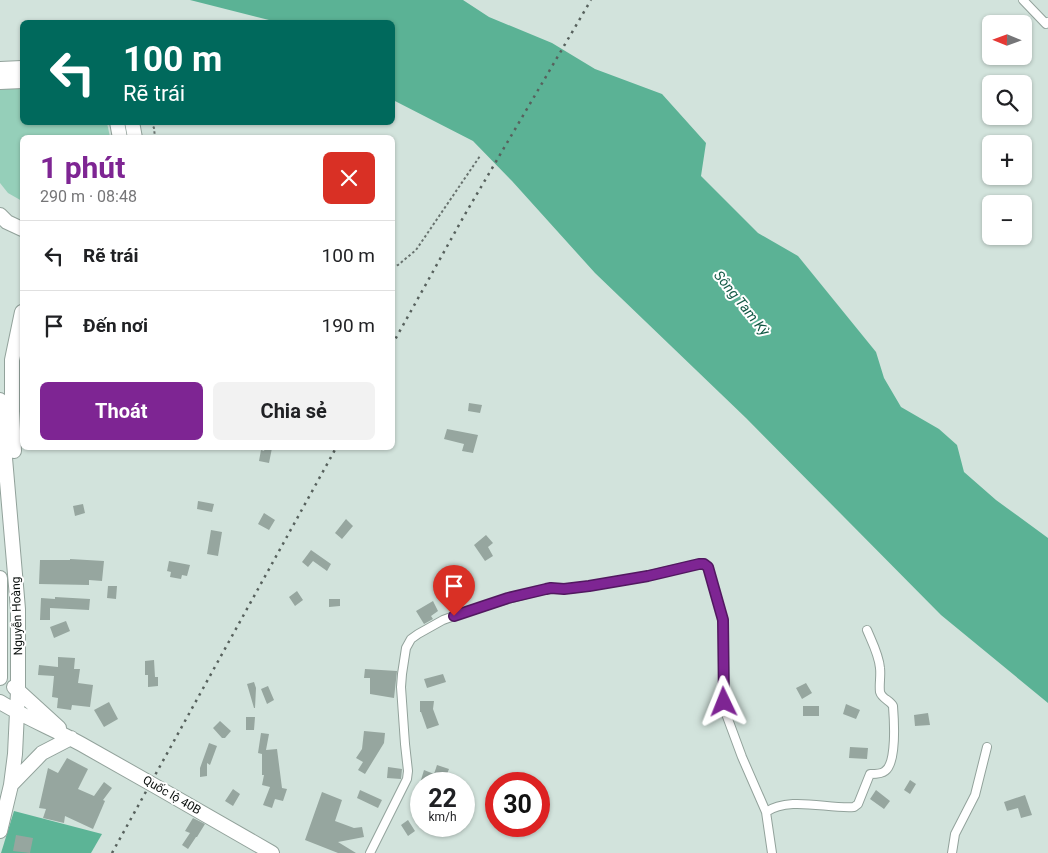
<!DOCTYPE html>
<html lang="vi">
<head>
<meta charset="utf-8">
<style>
  :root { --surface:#fff; --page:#f2f2f2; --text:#202124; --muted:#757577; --line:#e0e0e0; --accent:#7e2593 }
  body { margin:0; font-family:Roboto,sans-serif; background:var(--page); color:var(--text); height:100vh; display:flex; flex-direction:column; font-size:19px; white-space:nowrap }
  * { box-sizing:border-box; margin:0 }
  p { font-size:16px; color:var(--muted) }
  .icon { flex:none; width:28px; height:28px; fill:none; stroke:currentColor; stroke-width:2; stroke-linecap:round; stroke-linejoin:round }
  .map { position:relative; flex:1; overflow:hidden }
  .side { position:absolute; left:20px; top:135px; width:375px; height:315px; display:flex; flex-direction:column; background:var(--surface); border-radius:8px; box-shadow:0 1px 4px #0004 }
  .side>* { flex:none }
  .hud { position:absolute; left:20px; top:20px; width:375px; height:105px; border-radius:8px; box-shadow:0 1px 4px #0004; background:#00695c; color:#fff; overflow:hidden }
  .needle { width:32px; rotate:271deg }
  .buttons { position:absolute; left:982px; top:15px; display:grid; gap:10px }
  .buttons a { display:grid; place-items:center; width:50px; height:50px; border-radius:8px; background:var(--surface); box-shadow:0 1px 4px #0004; font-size:25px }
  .speed { position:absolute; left:410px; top:772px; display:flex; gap:10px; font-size:25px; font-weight:700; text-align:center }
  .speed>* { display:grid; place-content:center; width:65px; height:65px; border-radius:50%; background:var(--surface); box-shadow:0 1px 4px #0004; line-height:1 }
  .speed small { font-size:12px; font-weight:400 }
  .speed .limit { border:8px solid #d22; background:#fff; color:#111 }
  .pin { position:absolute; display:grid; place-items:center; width:42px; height:42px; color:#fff; margin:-51px -21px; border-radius:50% 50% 50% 0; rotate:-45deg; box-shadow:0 0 5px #0007 }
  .pin .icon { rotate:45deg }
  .me { position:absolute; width:55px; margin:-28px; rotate:358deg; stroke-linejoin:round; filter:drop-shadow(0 0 4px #0008) }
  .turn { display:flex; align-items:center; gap:18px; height:105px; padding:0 20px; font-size:22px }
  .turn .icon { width:65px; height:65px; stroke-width:2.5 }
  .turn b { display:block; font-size:35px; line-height:42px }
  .round { display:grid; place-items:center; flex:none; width:52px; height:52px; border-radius:8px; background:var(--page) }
  .head { display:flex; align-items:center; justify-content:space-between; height:85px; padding:0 20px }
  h1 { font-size:30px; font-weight:700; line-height:38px; color:var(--accent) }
  .primary-button { display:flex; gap:10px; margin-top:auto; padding:10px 20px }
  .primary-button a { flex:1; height:58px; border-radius:8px; background:var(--accent); color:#fff; font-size:20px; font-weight:700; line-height:58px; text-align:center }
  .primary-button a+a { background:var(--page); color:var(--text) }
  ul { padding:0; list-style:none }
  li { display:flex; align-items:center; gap:15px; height:70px; padding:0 20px; border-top:1px solid var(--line) }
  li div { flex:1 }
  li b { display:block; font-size:19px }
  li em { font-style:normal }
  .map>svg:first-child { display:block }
</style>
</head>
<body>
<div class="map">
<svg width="1048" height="853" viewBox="0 0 1048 853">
  <rect width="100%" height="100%" fill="#d2e3dc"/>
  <path fill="#95cfb9" d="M22 82V122L107 123 110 137 22 138V201L8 193 0 183V84Z"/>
  <path fill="#5cb496" d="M14 811 102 834 91 853H1Z"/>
  <path fill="#5bb295" d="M190 0H463L489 17 552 43 595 69 662 94 706 143 701 176 758 233 798 256 876 352 884 378 901 407 939 429 957 445 964 472 996 500 1048 538V703L941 615 746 418 595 273 512 181 473 141 393 100 392 22H277Z"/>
  <path fill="#96a69f" d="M469 403 482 405 480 413 468 411Z
    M447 429 478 435 473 453 462 451 464 444 444 439Z
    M265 448H272L269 463 259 461 261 450 264 451Z
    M198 501 214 504 212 512 197 509Z
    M83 504 85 513 75 516 73 506Z
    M264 513 275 520 269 530 258 524Z
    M346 519 353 526 342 539 335 533Z
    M211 530 222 532 218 556 207 554Z
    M486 535 493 543 488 547 493 556 485 561 474 545Z
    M311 550 331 564 327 571 313 561 308 567 302 562Z
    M70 559 104 561 102 581 89 580V585L39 584 40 560H70Z
    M169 561 190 565 187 576 182 575 181 579 170 577 171 572 167 571Z
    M108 586H117L116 599 107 598Z
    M297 591 303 600 295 606 289 597Z
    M55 597 90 599 89 610 50 608V620H40L41 598 55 599Z
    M329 599H340V606L329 607Z
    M433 601 438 611 431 616 433 619 424 624 416 611Z
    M66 621 70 631 54 638 50 627Z
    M58 657 75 658 74 669H80L78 683 93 685 90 707 72 705 71 710 57 708 58 698 52 697 54 676 38 675 39 665 58 667Z
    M154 660 155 677H158V686L148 687V675H145V661Z
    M365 669 397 671 394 698 370 694V678H364Z
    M443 674 446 682 427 688 424 679Z
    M254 682 256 688 255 708H254L247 684Z
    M806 683 812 693 802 699 796 688Z
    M268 686 274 700 267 704 261 689Z
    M420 701H434L433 709 439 725 427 729 421 712H420Z
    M109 702 118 719 104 727 94 710Z
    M846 704 860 710 856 719 843 714Z
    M803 706H819V716H803Z
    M928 713 930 725 915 726 914 715Z
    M246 717H255L254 730H246Z
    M220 721 231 731 225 738H222L213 728Z
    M364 731 385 733 384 743 365 774 358 770 363 762 356 758 362 749Z
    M261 733 269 734 266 750 277 749 282 788 287 789 283 801 275 799 272 808 263 805 270 787 262 785 264 775H262V754L258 753Z
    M209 743 217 746 210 765 207 763V776L200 777V768Z
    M850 747 868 748 867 759 849 758Z
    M67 758 88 769 78 789 94 796 104 782 112 788 103 800 105 801 93 829 65 816 64 823 43 818 46 809 39 808 48 768 58 773Z
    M437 765 449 769 443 784H431L421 780 424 770 434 774Z
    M388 767 402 769 401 779 387 778Z
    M910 780 916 784 910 794 904 790Z
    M233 789 240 794 233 806 225 801Z
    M360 790 382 800 378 808 357 798Z
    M876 790 890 801 884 809 870 799Z
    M322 792 342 800 335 821 354 828 362 827 364 837 338 842 356 853H338L305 840Z
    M1025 795 1032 815 1021 818 1018 808 1007 811 1004 802Z
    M193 818 205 824 197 837H196L188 849 182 845 190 833 185 831Z
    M408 820 415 831 408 836 401 825Z
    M16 835 33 838 30 853 13 851Z"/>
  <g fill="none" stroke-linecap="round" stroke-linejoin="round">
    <defs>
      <path id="street" d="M1023 0 1046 24 1048 22
        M766 812C789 796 827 809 854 807L858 804 870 774C875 774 882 774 885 771 897 763 894 719 893 706 890 700 882 699 880 692 879 684 881 676 880 668 879 655 872 642 867 630
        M370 853 407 779 408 771 405 744 401 687 402 674 406 648 411 639 418 634 443 620 465 612 508 599 551 588 570 589 632 579 699 564H704L708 567 721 613 723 620V693L725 711 742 757 766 812 772 853
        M952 853 955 834 975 795 987 747"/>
      <path id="highway" d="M0 69 22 68
        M0 82 22 81
        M117 122 120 138
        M132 122 135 138
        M0 215 7 222 22 229
        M0 400 18 609V691L15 754 11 785 0 831
        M14 451 12 411V360L22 312
        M0 578V678
        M14 687 59 728
        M0 702C26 718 54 729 81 744 145 780 208 816 272 853
        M11 785 42 753 71 738"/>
    </defs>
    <use href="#street" stroke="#92a29b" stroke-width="10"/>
    <use href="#highway" stroke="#92a29b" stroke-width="16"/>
    <path stroke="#68726e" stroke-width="2" stroke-dasharray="2.5 2.5" stroke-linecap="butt" d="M151 122 154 128 155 138
      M392 267 398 265 416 250 480 156"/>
    <use href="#street" stroke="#fff" stroke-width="8"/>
    <use href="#highway" stroke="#fff" stroke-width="14"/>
    <path stroke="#57615d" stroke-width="2.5" stroke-dasharray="2.5 5" stroke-linecap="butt" d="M392 345 464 216 591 0
      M112 853 336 448"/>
  </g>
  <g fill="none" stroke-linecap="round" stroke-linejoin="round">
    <defs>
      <path id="route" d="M454 616 508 598 546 589 551 588 564 589 589 586 648 576 699 564H704L708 567 723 620 724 702"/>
    </defs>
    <use href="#route" stroke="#521860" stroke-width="12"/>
    <use href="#route" stroke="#7e2593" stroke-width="9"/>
  </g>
  <g text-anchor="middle" stroke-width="4" stroke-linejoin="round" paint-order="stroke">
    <g font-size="12" fill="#080d0b" stroke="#fff">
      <text transform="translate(17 616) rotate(-92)" y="4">Nguyễn Hoàng</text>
      <text transform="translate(172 795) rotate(30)" y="4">Quốc lộ 40B</text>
    </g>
    <g font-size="14" font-style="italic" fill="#125945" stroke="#fff">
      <text transform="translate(742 303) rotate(51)" y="5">Sông Tam Kỳ</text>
    </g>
  </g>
</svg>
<div class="buttons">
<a><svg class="needle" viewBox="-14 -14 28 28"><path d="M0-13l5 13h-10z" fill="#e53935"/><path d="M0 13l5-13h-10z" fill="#757577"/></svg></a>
<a><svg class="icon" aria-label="search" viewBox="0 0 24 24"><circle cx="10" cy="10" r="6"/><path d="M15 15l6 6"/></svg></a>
<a>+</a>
<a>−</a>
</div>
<div class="speed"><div>22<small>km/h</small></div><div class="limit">30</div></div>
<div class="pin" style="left:454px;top:616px;background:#d93025"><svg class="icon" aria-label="arrive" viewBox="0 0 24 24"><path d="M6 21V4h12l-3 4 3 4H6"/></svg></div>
<svg class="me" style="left:724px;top:702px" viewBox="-20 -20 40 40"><path d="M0-17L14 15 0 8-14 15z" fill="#7e2593" stroke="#fff" stroke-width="4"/></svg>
<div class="hud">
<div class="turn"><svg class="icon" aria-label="left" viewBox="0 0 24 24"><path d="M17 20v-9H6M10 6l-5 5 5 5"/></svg><div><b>100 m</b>Rẽ trái</div></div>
</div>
<section class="side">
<div class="head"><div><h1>1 phút</h1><p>290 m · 08:48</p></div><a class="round" style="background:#d93025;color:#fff"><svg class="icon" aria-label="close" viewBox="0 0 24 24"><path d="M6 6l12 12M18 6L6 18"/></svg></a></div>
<ul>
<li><svg class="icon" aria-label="left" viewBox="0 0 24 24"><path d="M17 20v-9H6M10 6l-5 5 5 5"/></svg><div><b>Rẽ trái</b></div><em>100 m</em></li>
<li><svg class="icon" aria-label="arrive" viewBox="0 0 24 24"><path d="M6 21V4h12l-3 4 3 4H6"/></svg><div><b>Đến nơi</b></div><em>190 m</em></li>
</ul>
<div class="primary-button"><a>Thoát</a><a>Chia sẻ</a></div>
</section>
</div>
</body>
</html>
